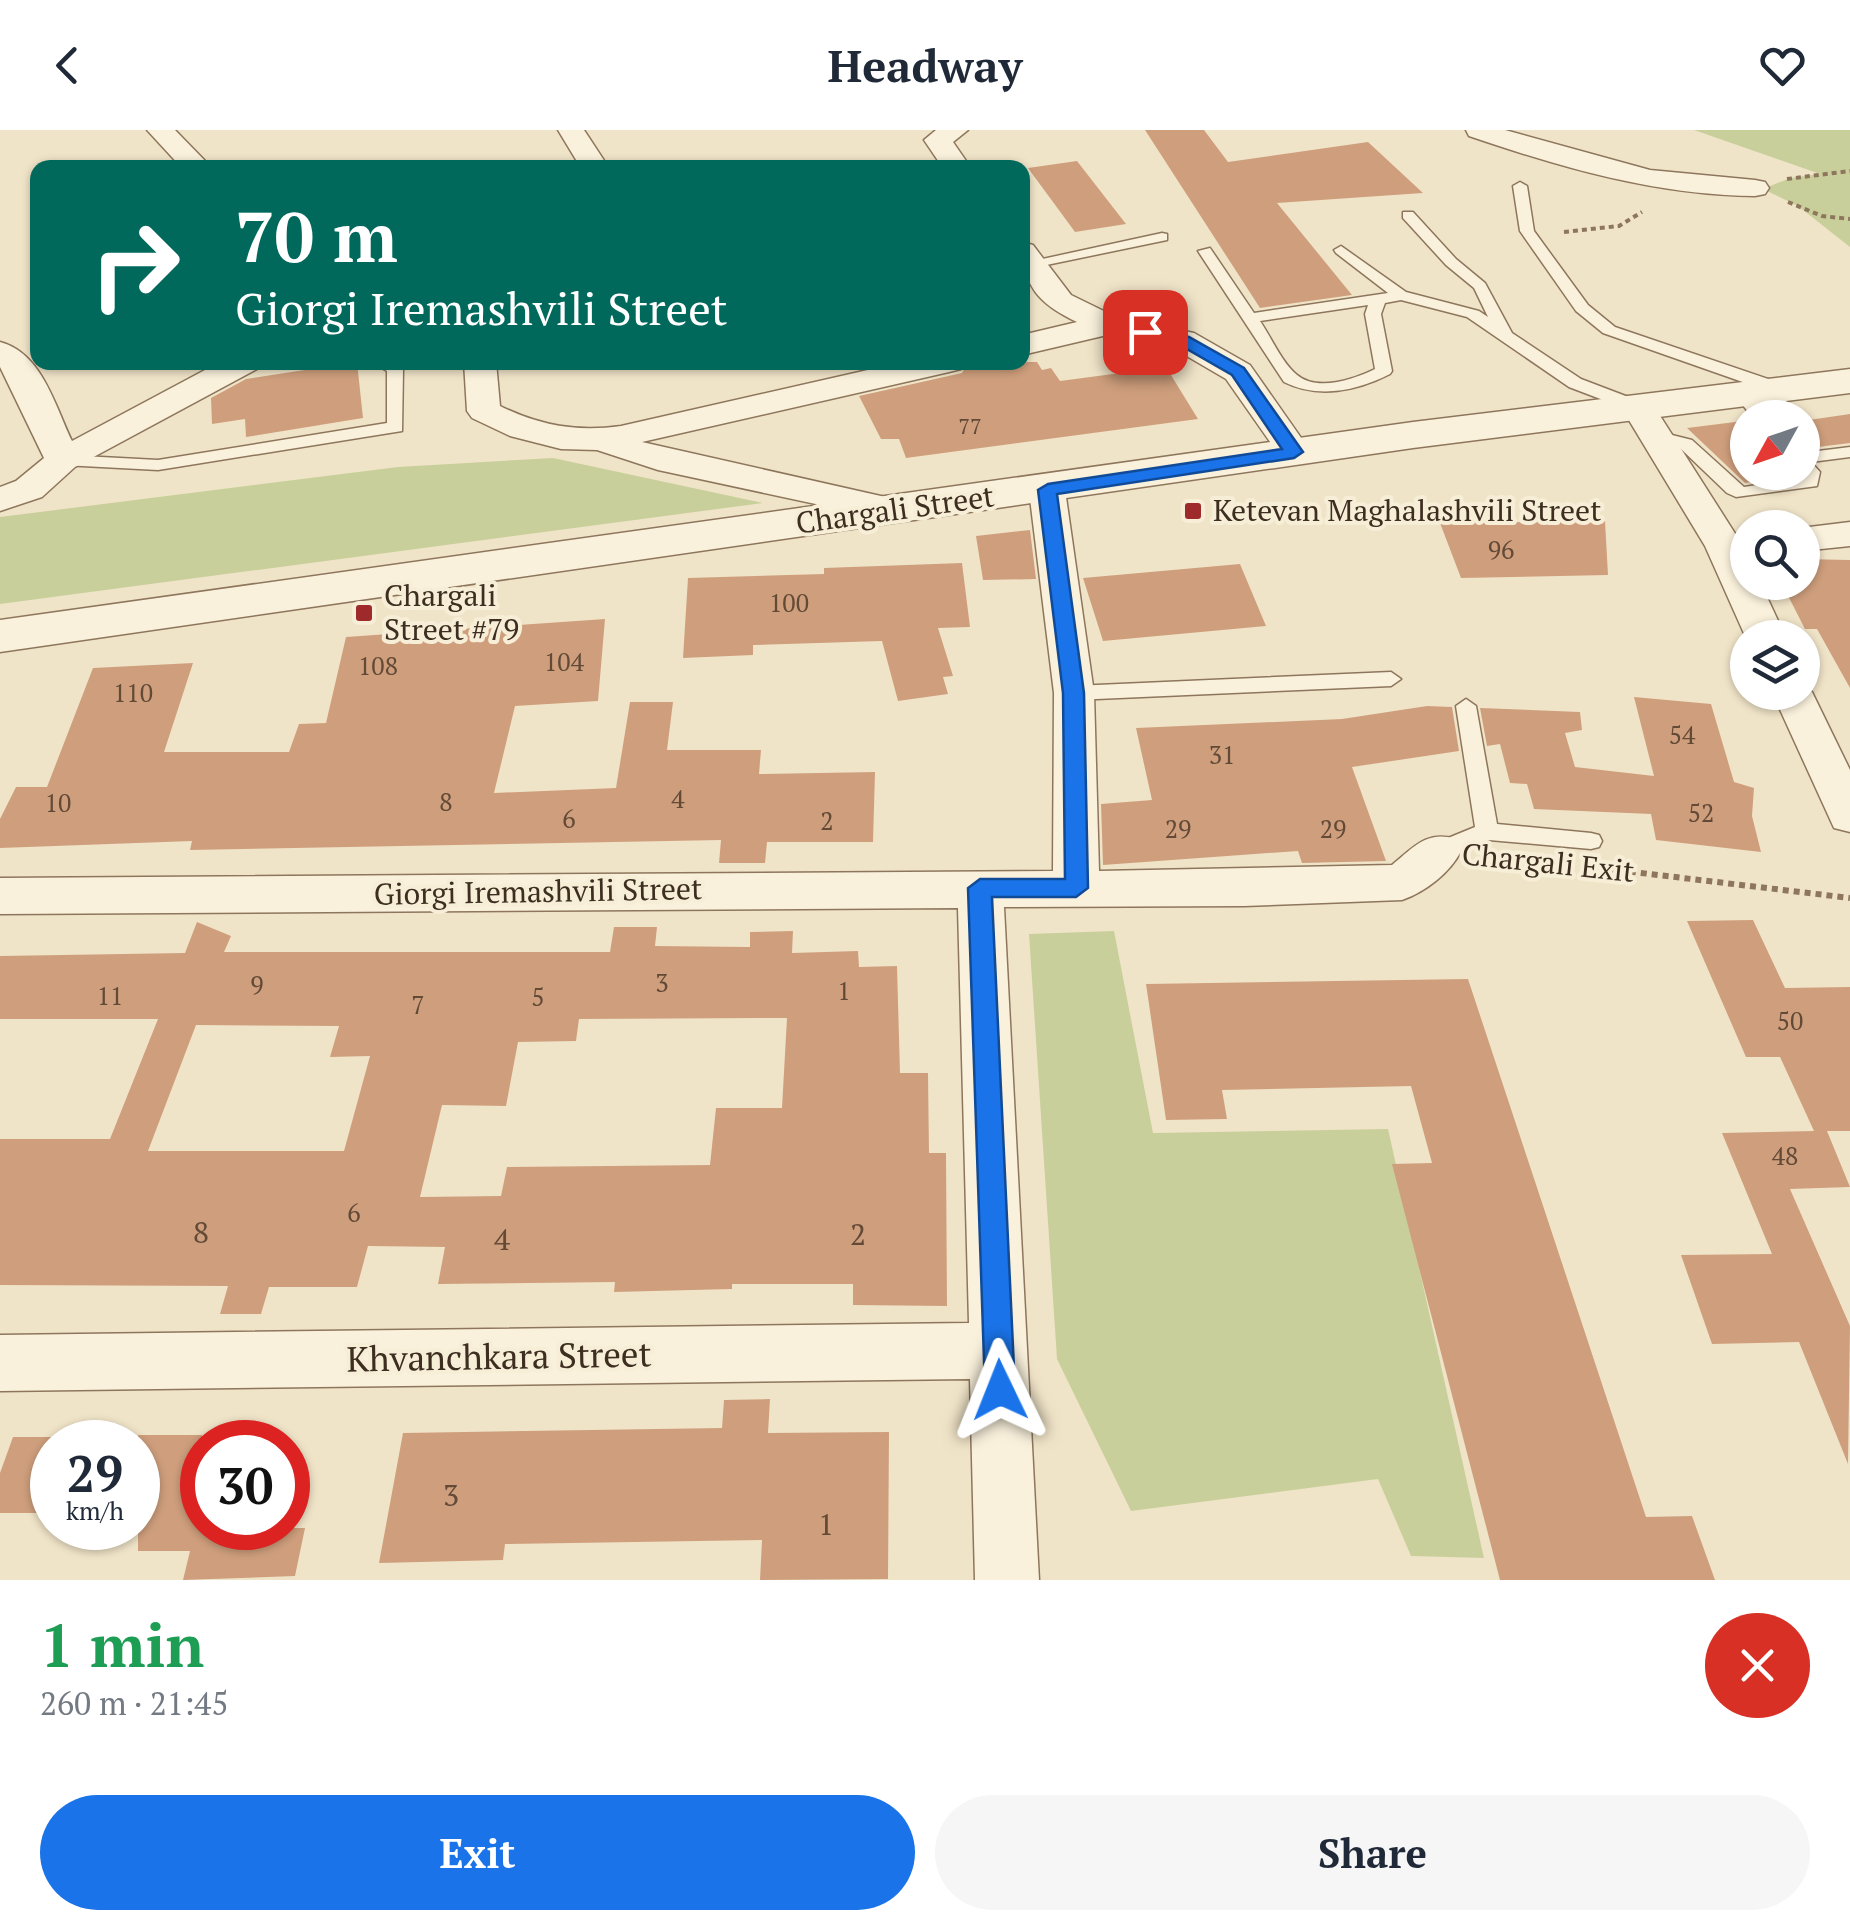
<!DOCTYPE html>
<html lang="en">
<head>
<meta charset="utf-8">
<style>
  :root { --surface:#fff; --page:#f6f6f7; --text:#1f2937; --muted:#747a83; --accent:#1a73e8 }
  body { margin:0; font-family:"PT Serif",serif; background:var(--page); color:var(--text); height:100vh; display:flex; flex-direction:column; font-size:38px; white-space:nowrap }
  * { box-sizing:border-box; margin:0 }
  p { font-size:32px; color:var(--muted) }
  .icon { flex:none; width:55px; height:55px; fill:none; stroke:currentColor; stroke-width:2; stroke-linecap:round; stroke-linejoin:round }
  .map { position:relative; height:1450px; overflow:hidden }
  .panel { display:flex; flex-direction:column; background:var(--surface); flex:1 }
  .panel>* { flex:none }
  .top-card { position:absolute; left:30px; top:30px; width:1000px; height:210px; border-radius:20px; box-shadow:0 2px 8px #0004; background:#00695c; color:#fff; overflow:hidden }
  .needle { width:65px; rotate:230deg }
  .buttons { position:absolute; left:1730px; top:270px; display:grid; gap:20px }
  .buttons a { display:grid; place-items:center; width:90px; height:90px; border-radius:50%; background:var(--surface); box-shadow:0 2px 8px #0004; font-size:50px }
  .speed { position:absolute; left:30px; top:1290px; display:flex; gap:20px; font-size:50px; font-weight:700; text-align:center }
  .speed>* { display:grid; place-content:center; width:130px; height:130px; border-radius:50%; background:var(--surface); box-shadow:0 2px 8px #0004; line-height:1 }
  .speed small { font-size:25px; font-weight:400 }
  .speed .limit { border:15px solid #d22; background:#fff; color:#111 }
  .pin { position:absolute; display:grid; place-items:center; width:85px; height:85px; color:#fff; margin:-42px; border-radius:20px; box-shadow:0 5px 15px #0006 }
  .me { position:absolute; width:110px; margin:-55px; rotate:358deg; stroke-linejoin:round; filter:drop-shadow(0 0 8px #0008) }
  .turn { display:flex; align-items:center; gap:35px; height:210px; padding:0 40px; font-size:45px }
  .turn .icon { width:130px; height:130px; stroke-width:2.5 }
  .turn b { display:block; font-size:70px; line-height:85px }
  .round { display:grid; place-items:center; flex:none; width:105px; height:105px; border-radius:52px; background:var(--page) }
  .headline { display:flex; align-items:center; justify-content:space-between; height:170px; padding:0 40px }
  h1 { font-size:60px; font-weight:700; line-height:75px; color:#1e9e55 }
  .action { display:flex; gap:20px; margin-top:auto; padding:20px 40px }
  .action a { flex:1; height:115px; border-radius:60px; background:var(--accent); color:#fff; font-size:40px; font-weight:700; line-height:115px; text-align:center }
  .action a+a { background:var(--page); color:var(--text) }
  header { display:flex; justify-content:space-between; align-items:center; height:130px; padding:0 40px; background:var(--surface); font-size:45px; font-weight:700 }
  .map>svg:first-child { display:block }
</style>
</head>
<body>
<header><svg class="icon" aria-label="back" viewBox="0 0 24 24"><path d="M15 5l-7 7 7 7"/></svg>Headway<svg class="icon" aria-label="heart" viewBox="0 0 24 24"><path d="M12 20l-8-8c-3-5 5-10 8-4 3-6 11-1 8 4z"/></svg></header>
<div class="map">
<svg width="1850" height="1450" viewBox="0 0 1850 1450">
  <rect width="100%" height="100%" fill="#f0e4c8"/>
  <path fill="#c9cf9b" d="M1694 0H1850V117L1798 76 1763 59 1790 48 1820 44Z
    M553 328 763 373 0 474V387L398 337Z
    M1114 801 1153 1003 1388 999 1484 1428 1411 1426 1378 1349 1131 1381 1057 1229 1029 804Z"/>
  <path fill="#cf9f7d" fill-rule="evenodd" d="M1145 0H1204L1228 32 1368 12 1423 63 1277 73 1352 165 1260 178Z
    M1077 31 1126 94 1075 102 1028 38Z
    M357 232 363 288 246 307 245 289 212 294 211 268 246 249Z
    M968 232H1037L1042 240 1051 238 1060 251 1166 237 1198 289 906 328 899 309H881L859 266 962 243Z
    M1850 284V313L1802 319V291Z
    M1743 291 1748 296V342L1796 345 1745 353 1687 298Z
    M1605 391 1608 445 1461 448 1440 393Z
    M1030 400 1036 449 983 450 976 406Z
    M1802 429 1850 430V558L1817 499H1805L1781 452H1802Z
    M962 433 970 497 938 498 953 546 943 547 948 564 898 571 882 511 753 515V525L683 528 688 448 824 444V438Z
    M1240 434 1266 496 1103 511 1083 448Z
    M605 489 598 571 515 576 494 663 616 658 630 572H673L667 620H761L759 644 875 642 873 712H767L765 733H719L721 710 190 720 192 711 0 718V689L16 657H47L93 538 193 533 164 622H289L299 594 326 593 346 507Z
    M1634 567 1711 574 1734 652 1754 658 1752 686 1761 722 1656 710 1651 684 1534 679 1527 654 1510 653 1500 614 1487 616 1480 578 1580 582 1582 600 1565 603 1575 637 1654 646Z
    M1427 576 1452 577 1459 621 1352 637 1386 731 1302 733 1298 721 1103 735 1101 674 1152 670 1136 598 1342 589Z
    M1753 790 1785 858 1850 857V1001H1827L1850 1057 1790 1059 1850 1196 1848 1334 1799 1212 1712 1214 1681 1125 1772 1124 1722 1003 1814 1001 1780 927H1746L1687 791Z
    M197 792 231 806 224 822H610L614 797H657L655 816 750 817V802L793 801 792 823 858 821 859 837 897 836 900 943H928L929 1023H946L947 1176 853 1175V1154H732V1159L614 1162 615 1152 438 1154 445 1117 368 1116 357 1157H269L261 1184H220L228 1156 0 1155V1009H110L158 889H0V826L185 823ZM787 888 782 978H716L710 1035 507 1037 501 1066 420 1067 442 975 506 976 518 912 576 911 579 889ZM196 895 339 896 330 927 370 926 344 1021H148Z
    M1468 849 1646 1387 1692 1386 1715 1450H1500L1392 1034 1432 1033 1411 956 1222 960 1227 989 1166 990 1146 854Z
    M770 1269 768 1303 889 1302 888 1449 760 1450 762 1410 505 1414 503 1430 379 1433 403 1303 722 1298 724 1270Z
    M138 1305H202V1398H305L295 1446 183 1450 190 1421H138Z
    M13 1307H52V1383H0V1343Z"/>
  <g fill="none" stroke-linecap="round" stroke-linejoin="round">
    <defs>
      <path id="service" d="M1520 52 1527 56 1534 101 1588 175 1615 197 1786 255V263H1774L1603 203 1576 181 1520 101 1513 56Z
        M1403 82H1413L1456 129 1485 153 1512 203 1581 249 1644 273V281H1632L1569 257 1467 187 1401 170 1385 173 1381 184 1392 241 1390 244C1357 261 1318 269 1284 252L1198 121 1210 118 1254 183 1388 163 1336 123 1334 120 1341 116 1406 162 1479 181 1488 187 1474 158 1446 135 1403 88ZM1368 175 1365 184 1375 239C1355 249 1317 262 1297 245 1282 233 1271 207 1260 191Z
        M1162 103 1167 104V110L1032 138 1024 133Z
        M371 232H394L403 239 402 301 158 340 63 335 54 330 63 325 158 330 387 293V241Z
        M1742 259 1748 260 1771 288H1753L1734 264Z
        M1656 301 1692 310 1744 357 1802 348V323L1850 317V327L1811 332 1820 342 1817 356 1736 367 1727 363 1680 318 1650 310V302Z
        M1391 542 1401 549 1391 556 1074 570 1064 563 1074 556Z
        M1466 569 1476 576 1497 694 1591 703 1599 705 1602 711 1599 717 1591 719 1489 710 1439 730 1431 727 1428 721 1431 715 1475 697 1456 576Z"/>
      <path id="minor" d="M147 0H175L212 38H182Z
        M558 0H584L609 38H581Z
        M936 0H968L953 12 971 38H943L924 10Z
        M1466 0H1505L1650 40 1755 50 1765 52 1769 58 1765 64 1755 66C1656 65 1563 38 1469 6Z
        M1022 112 1033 115 1071 165 1116 187 1194 203 1250 235 1311 322 1306 329 1294 332 1282 329 1226 249 1173 218 1107 205 1022 225V205L1077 192C1039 174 1022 156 1022 112Z
        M0 212C42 223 55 276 72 311L220 232H261L257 239 75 337 42 367 0 381V357L16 351 44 328 0 237Z
        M464 232H496L500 276C541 296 577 302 621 296L903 232H965L961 239 949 242 642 312 903 371 908 379 903 387 890 390 658 340 597 320 561 319 510 306 472 288 467 281Z
        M1638 267 1650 270 1743 416 1748 426V452H1760L1786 508H1746L1705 416 1621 277 1626 270Z
        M1047 349 1060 352 1065 360 1094 563 1099 741 1392 735C1413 718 1427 700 1455 709L1461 721C1450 743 1425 762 1402 770L1244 776 1004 777 1039 1450H975L970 1249 0 1261V1205L969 1193 958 778 0 784V748L1053 741 1054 563 1029 360 1034 352Z
        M1850 392V416L1802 421 1801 398Z
        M1802 551 1812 562 1850 640V702L1834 698 1772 562H1802Z"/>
      <path id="tertiary" d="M1850 239V263L1413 318 0 522V490L1413 292Z"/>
    </defs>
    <use href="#service" stroke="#8d765c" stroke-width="3"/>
    <use href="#minor" stroke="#8d765c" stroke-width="3"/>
    <use href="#tertiary" stroke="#8d765c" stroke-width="3"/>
    <path stroke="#8d765c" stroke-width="4" stroke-dasharray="5 4" stroke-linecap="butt" d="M1787 49 1850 41
      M1788 72 1822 86 1850 89
      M1564 102 1619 96 1642 82"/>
    <path stroke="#8d765c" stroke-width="6" stroke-dasharray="6 5" stroke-linecap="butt" d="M1608 739 1850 768"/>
    <use href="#service" fill="#faf1dc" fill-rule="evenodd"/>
    <use href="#minor" fill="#faf1dc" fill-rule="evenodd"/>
    <use href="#tertiary" fill="#faf1dc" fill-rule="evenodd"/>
  </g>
  <path fill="#1a73e8" stroke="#114b97" stroke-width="2.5" d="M1145 198 1189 207 1244 238 1303 322 1294 328 1057 364 1084 563 1088 758 1076 767H992L1015 1260 1010 1270 1000 1274 990 1270 985 1260 968 758 980 749H1065L1063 563 1038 360 1048 354 1282 319 1232 245 1178 214 1139 206V199Z"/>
  <g fill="#9e2a2b" stroke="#f7eed8" stroke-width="4">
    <rect x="1183" y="371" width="20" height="20" rx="5"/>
    <rect x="354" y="473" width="20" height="20" rx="5"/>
  </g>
  <g text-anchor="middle" stroke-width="8" stroke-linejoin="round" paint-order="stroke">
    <g font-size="22" fill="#624a37">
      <text x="970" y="304">77</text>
    </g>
    <g font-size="25" fill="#624a37">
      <text x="1501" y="429">96</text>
      <text x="789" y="482">100</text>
      <text x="564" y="541">104</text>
      <text x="378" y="545">108</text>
      <text x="133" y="572">110</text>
      <text x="1682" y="614">54</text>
      <text x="1222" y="634">31</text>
      <text x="678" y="678">4</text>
      <text x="446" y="681">8</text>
      <text x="58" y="682">10</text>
      <text x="1701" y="692">52</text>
      <text x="569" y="698">6</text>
      <text x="827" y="700">2</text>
      <text x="1178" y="708">29</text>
      <text x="1333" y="708">29</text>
      <text x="662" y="862">3</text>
      <text x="257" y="864">9</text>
      <text x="844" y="870">1</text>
      <text x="110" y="875">11</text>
      <text x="538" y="876">5</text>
      <text x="418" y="884">7</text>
      <text x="1790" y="900">50</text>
      <text x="1785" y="1035">48</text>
      <text x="354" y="1092">6</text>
    </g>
    <g font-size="30" fill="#3d2e20" stroke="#f7eed8">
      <text transform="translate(895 380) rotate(-8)" y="10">Chargali Street</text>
      <text transform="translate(1548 733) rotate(6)" y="10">Chargali Exit</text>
      <text transform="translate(538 762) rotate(-1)" y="10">Giorgi Iremashvili Street</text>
    </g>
    <g font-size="30" fill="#3d2e20" stroke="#f7eed8" text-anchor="start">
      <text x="1213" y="391">Ketevan Maghalashvili Street</text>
      <text x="384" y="476">Chargali<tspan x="384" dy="34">Street #79</tspan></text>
    </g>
    <g font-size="30" fill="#624a37">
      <text x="201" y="1113">8</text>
      <text x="858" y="1115">2</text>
      <text x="502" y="1120">4</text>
      <text x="451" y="1376">3</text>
      <text x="826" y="1405">1</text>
    </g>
    <g font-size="35" fill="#3d2e20" stroke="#f7eed8">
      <text transform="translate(499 1227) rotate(-1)" y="12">Khvanchkara Street</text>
    </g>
  </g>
</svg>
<div class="buttons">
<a><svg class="needle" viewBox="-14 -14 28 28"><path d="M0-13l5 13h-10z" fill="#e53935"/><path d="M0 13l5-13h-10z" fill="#747a83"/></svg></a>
<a><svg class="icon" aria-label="search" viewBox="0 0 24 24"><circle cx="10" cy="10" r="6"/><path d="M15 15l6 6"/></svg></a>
<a><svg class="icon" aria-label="layers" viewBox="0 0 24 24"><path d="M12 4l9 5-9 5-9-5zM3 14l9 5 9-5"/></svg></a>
</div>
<div class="speed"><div>29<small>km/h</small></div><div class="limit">30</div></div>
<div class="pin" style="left:1145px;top:202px;background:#d93025"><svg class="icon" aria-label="arrive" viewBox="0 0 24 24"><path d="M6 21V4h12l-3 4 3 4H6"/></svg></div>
<svg class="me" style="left:1000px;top:1260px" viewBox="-20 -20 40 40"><path d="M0-17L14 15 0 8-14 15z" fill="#1a73e8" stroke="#fff" stroke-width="4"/></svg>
<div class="top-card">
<div class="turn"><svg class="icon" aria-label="right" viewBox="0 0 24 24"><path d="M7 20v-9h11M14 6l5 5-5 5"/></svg><div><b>70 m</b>Giorgi Iremashvili Street</div></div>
</div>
</div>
<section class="panel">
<div class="headline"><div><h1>1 min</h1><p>260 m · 21:45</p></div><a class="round" style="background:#d93025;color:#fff"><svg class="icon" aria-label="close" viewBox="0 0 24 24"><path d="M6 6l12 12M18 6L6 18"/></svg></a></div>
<div class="action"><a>Exit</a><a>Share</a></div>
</section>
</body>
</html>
